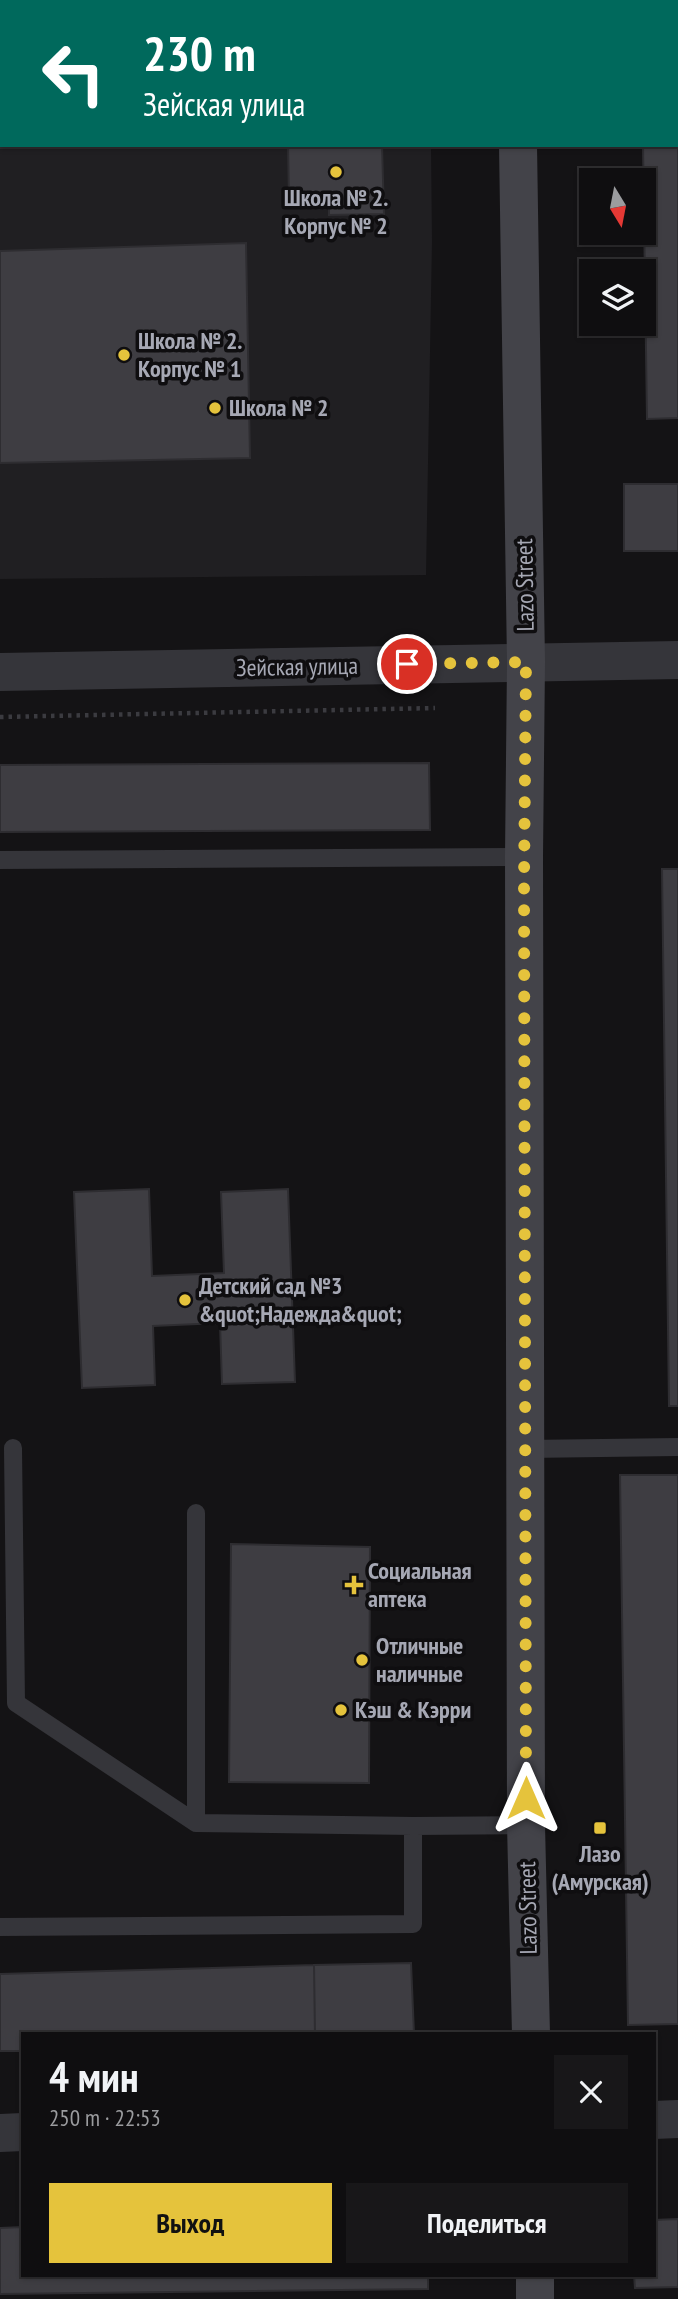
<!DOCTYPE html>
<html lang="ru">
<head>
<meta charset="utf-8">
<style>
  :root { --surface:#0f0e10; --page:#181719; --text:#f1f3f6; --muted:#9b9c9f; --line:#2f2e30; --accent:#e5c33c }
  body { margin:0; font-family:"PT Sans Narrow",sans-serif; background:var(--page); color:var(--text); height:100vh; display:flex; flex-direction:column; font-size:26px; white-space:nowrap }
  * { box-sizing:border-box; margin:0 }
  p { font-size:23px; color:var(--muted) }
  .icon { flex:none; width:38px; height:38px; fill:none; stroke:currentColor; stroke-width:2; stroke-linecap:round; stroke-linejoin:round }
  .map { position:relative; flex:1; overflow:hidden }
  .drawer { position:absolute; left:21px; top:2032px; width:635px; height:245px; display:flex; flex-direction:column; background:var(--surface); border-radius:0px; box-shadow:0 2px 5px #0004,0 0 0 2px var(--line) }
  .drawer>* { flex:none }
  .top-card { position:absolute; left:0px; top:0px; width:679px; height:147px; box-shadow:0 2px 5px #0004,0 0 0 2px var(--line); background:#00695c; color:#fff; overflow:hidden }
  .needle { width:46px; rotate:170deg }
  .tools { position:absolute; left:579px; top:168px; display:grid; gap:14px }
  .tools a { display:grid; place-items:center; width:77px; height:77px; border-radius:0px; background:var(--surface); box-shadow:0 2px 5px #0004,0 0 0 2px var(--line); font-size:35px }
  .pin { position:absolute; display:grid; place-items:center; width:60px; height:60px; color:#fff; margin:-30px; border:4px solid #fff; border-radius:50%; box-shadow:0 2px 7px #0007 }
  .me { position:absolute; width:77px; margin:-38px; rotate:0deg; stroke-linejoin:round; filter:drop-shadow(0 0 5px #0008) }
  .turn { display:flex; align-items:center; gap:24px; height:147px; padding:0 28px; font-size:32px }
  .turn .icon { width:91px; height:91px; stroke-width:2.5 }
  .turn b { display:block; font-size:49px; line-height:60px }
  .round { display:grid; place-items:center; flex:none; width:74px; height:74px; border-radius:0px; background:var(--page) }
  .headline { display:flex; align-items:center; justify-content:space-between; height:119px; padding:0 28px }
  h1 { font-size:42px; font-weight:700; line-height:52px }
  .primary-button { display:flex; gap:14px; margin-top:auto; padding:14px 28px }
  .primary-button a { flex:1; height:80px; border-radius:0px; background:var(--accent); color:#111; font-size:28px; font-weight:700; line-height:80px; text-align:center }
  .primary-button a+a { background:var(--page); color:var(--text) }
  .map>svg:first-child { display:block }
</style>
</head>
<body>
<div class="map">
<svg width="678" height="2299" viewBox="0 0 678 2299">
  <rect width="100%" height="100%" fill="#141315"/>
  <path fill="#201f22" d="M0 0H430L2 2V145H431L432 241 426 575 0 579Z"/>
  <path fill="#3e3d42" stroke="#2e2d31" stroke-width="2" d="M678 101V418L647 419 643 145H677Z
    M288 145H382L384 214 329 215V200L289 201Z
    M246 243 250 458 0 463V251Z
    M624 484H678V551H624Z
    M429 763 430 830 0 832V765Z
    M662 869H678V1406H669Z
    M149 1189 152 1276 224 1273 221 1192 288 1189 295 1382 222 1384 220 1323 153 1326 155 1385 82 1388 74 1192Z
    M620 1475H678V2024L628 2025Z
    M231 1544 370 1547 369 1783 229 1782Z
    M411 1963 414 2034H315L314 1965Z
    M314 1965 315 2034H23V2051H0V1974Z
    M678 2219V2287L635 2288 634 2275H654V2220Z
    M23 2227V2275H428V2289L0 2294V2228Z"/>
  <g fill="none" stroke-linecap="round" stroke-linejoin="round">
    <path stroke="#3b3b40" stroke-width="4.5" stroke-dasharray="3.5 5" stroke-linecap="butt" d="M0 717 435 708"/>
    <path stroke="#35353a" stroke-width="18" d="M0 860 524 857
      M13 1448 16 1703 196 1823
      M526 1449 678 1447
      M196 1513V1823L413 1826 526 1825
      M0 1927 413 1924V1826"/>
    <path stroke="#35353a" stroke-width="38" d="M0 672 678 660
      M654 2120 678 2119
      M0 2133 23 2132"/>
    <path stroke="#434349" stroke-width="38" d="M516 0V2
      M518 145 526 662 524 857 526 1825 531 2034
      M535 2275V2299"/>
  </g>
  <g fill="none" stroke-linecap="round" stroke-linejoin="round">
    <path stroke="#e5c33c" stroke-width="12" stroke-dasharray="0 21.6" d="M407 664 526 662 524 884 526 1798"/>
  </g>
  <g fill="#e5c33c" stroke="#0f0e10" stroke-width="2.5">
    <circle cx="336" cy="172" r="7"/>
    <circle cx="124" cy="355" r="7"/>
    <circle cx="215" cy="408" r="7"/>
    <circle cx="185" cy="1300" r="7"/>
    <path d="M350.5 1574.5h7v7h7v7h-7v7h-7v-7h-7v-7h7z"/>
    <circle cx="362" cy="1660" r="7"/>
    <circle cx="341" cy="1710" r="7"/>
    <rect x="593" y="1821" width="14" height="14" rx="3.5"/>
  </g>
  <g text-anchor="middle" stroke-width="7" stroke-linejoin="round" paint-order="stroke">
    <g font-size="24" font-weight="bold" fill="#a6a8b4" stroke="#0f0e10" text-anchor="start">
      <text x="336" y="206" text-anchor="middle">Школа № 2.<tspan x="336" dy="28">Корпус № 2</tspan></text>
      <text x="138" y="349">Школа № 2.<tspan x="138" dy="28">Корпус № 1</tspan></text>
      <text x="229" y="416">Школа № 2</text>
      <text x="199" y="1294">Детский сад №3<tspan x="199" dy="28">&amp;quot;Надежда&amp;quot;</tspan></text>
      <text x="368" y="1579">Социальная<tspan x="368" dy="28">аптека</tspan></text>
      <text x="376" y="1654">Отличные<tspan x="376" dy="28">наличные</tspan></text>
      <text x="355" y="1718">Кэш &amp; Кэрри</text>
      <text x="600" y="1862" text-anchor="middle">Лазо<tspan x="600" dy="28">(Амурская)</tspan></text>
    </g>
    <g font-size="24" fill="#a6a8b4" stroke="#0f0e10">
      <text transform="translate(525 585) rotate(-91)" y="8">Lazo Street</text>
      <text transform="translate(297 667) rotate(-1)" y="8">Зейская улица</text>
      <text transform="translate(528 1908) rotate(-91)" y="8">Lazo Street</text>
    </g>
  </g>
</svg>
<div class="tools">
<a><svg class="needle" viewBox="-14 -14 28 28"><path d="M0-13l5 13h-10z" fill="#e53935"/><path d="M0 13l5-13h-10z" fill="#9b9c9f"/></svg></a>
<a><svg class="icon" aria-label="layers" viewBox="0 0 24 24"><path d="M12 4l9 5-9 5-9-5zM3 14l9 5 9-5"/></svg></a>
</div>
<div class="pin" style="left:407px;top:664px;background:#d93025"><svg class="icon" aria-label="arrive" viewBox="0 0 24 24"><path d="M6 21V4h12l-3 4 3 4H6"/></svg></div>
<svg class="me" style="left:526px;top:1798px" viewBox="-20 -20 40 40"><path d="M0-17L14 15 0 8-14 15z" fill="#e5c33c" stroke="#fff" stroke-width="4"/></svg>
<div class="top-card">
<div class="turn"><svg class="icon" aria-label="left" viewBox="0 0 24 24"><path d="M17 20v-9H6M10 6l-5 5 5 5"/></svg><div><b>230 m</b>Зейская улица</div></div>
</div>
<section class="drawer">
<div class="headline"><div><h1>4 мин</h1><p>250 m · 22:53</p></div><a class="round"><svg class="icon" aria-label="close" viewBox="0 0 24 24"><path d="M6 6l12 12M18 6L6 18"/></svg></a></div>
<div class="primary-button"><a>Выход</a><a>Поделиться</a></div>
</section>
</div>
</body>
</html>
